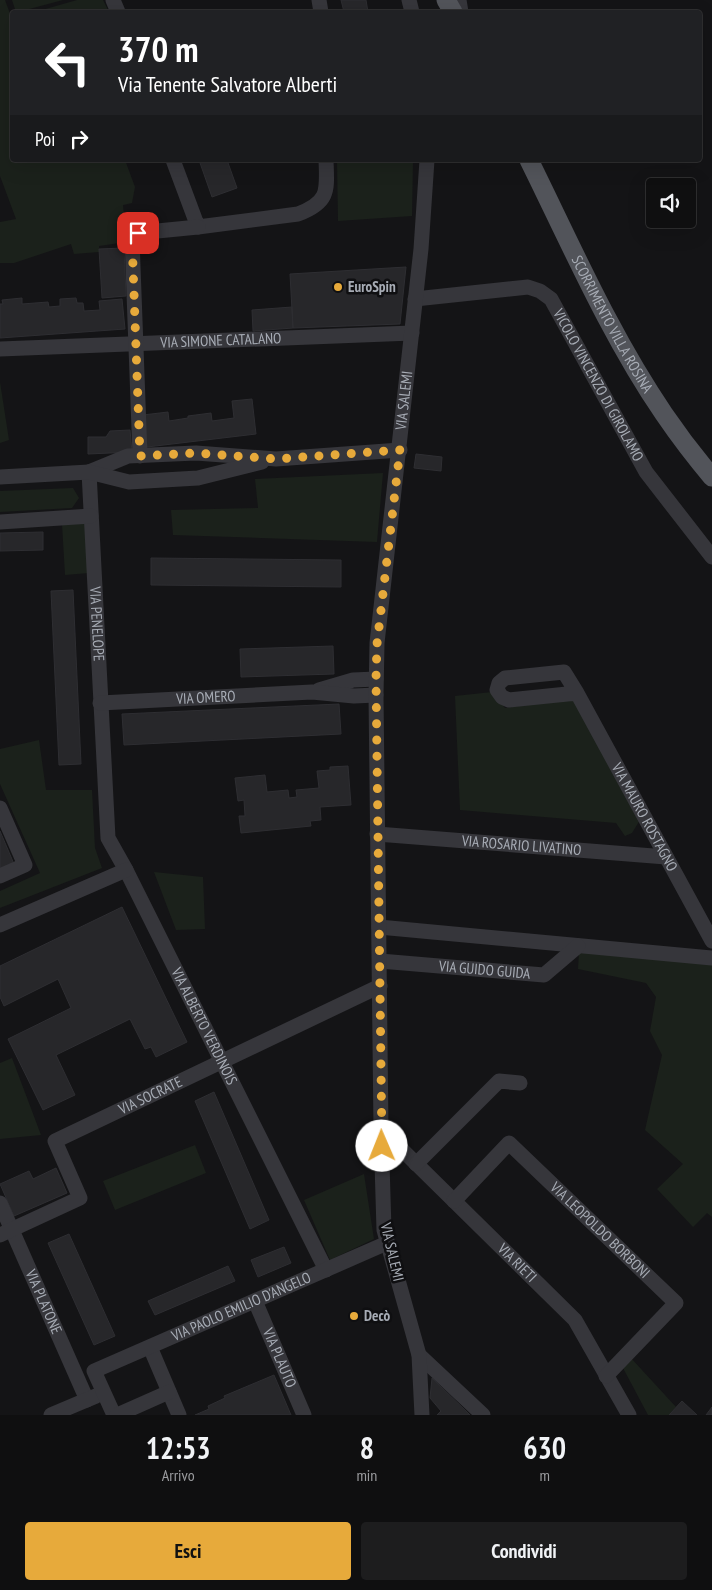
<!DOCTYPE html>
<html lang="it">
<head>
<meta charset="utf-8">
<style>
  :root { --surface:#0f0f10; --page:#1d1d1e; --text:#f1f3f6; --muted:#9b9c9f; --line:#2f2f30; --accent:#e7aa3b }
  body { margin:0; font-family:"PT Sans Narrow",sans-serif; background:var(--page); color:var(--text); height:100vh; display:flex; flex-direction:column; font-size:19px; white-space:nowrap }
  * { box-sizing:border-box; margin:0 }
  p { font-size:16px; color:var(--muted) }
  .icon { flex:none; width:28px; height:28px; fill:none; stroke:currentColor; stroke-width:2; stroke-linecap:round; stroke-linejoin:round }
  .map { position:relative; height:1415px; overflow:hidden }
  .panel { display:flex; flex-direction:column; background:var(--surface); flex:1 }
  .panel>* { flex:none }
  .top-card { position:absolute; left:10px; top:10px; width:692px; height:152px; border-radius:5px; box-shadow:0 5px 20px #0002,0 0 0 1px var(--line); background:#202124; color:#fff; overflow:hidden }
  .tools { position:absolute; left:646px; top:178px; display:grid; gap:10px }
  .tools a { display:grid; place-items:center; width:50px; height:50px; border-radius:5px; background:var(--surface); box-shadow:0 5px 20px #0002,0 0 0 1px var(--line); font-size:25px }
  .pin { position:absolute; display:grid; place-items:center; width:42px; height:42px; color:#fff; margin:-21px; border-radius:10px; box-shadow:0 2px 8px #0006 }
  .me { position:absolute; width:55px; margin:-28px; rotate:359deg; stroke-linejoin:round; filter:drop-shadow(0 0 4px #0008) }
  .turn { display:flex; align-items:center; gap:18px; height:105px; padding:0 25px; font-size:22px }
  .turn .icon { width:65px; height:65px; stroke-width:2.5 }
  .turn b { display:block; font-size:35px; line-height:42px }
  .then { display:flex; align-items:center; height:48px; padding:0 25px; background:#0003; gap:10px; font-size:19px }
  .eta { display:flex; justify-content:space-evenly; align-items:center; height:85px; text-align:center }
  .eta b { font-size:30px; font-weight:700; line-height:35px }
  .button { display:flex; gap:10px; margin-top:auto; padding:10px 25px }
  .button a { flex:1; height:58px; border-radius:5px; background:var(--accent); color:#111; font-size:20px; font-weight:700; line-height:58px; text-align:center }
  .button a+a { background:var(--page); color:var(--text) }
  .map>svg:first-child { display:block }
</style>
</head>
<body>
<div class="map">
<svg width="712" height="1415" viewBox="0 0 712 1415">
  <rect width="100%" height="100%" fill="#141416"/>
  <path fill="#1b211b" d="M0 0H5L12 19V160H125L135 187 132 203 123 205 126 242 99 246V252L74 254 71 244 14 263H0V222L16 219 0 176Z
    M12 0H63L18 12H16Z
    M77 0H103L109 12H35Z
    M337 160H413L412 216 338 221Z
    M0 382 9 440 0 443Z
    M383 473 377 542 173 535 171 510 258 508 255 479Z
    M73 488 79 498 72 508 0 512V491Z
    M87 523 89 573 65 575 62 524Z
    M492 692 505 708 574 699 640 820 632 833 625 836 616 823 460 810 455 696Z
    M39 740 46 790H92L95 848 102 868 0 908V891L40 873 0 784V749Z
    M154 872 203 877 205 929 176 930Z
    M579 952 712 963V1217L707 1213 693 1227 657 1189 683 1164 645 1130 662 1055 650 1031 656 997 646 983 578 969Z
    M12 1058 41 1135 0 1139V1063Z
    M195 1145 206 1173 115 1210 103 1181Z
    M364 1174 374 1239 330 1260 304 1200Z
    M630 1357 676 1407 669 1415H648L623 1368Z"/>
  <path fill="#27272a" stroke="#2e2e32" d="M341 0H366L368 12H344Z
    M199 160H227L237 188 212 197Z
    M124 248 126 296 102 298 99 249Z
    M406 267 400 324 293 328 290 274Z
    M22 298V304L48 302 49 307 60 306V299L76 298 77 303H83L84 311 100 310 99 301 122 299 125 329 0 338V304H3L2 300Z
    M292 307 293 328 253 331 252 310Z
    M252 399 256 434 147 447 143 415 168 412 169 421 188 418V416L211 413 212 421 234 418 232 401Z
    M130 430 132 452 88 454V437H106L110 431Z
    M416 454 442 457 441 471 414 468Z
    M43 532V550L0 551V533Z
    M151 558 341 560V587L151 585Z
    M73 590 81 764 59 765 51 591Z
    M333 646 334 674 241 677 240 649Z
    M339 704 341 734 124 745 122 714Z
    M348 766 351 805 320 807 321 820 310 821 311 826 241 833 239 816H245L244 800 238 801 235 778 265 775 267 792 288 790 289 798 297 797 296 790 319 788 317 771 330 770V767Z
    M0 831 14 864 0 870Z
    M122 907 187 1042 156 1057 151 1047 145 1049 130 1019 56 1055 75 1095 43 1110 8 1039 71 1008 58 979 4 1006 0 997V966Z
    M214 1092 269 1220 250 1229 195 1101Z
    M56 1168 67 1193 14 1216 0 1184 29 1171 33 1179Z
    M69 1234 115 1336 94 1345 48 1243Z
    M284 1247 291 1263 258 1277 251 1260Z
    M228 1266 235 1281 155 1315 148 1301Z
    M274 1375 291 1415H195L209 1409 208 1406 225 1398 224 1396Z
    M432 1378 470 1415H437L441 1411 430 1398Z
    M682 1401 697 1415H669Z
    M712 1407V1415H706Z"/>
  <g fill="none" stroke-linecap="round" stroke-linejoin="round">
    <g stroke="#36363b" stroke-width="15">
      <path d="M113 0 118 12"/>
      <path d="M319 0 321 12"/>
      <path d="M409 0 412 12"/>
      <path d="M459 0 461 12"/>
      <path d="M173 160 198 227 298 214C330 202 327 190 326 160"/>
      <path id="s1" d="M415 299 528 287 540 291 551 299 646 472 712 557"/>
      <path id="s2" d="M0 349 412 333"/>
      <path d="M140 456 132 239 137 233 198 227"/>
      <path id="s3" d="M89 472 108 838 126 870 326 1270"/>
      <path d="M89 472 128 456 196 453 276 459 400 450"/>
      <path d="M0 477 89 472 129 482 198 478 262 462"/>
      <path d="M0 522 91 516"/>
      <path d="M319 690 353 680 376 679"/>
      <path id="s4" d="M577 693 509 700 502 697 497 690 499 683 505 678 564 672 577 693 712 941"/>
      <path id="s5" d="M100 703 312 692 354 696 376 695"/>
      <path d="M0 808 25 865 0 876"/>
      <path id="s6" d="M377 834 666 857"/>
      <path d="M0 925 126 870"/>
      <path d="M379 927 712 958"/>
      <path id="s7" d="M380 961 544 975 578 946"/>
      <path id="s8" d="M381 1129 575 1320 629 1415"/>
      <path d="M416 1164 499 1081 520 1083"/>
      <path id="s9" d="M454 1201 509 1143 676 1303 606 1376"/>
      <path id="s10" d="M0 1203 87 1400"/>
      <path id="s11" d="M0 1235 80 1198 55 1141 380 986"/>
      <path id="s12" d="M255 1301 304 1415"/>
      <path d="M150 1347 179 1415"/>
      <path d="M419 1355 483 1415"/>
      <path d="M51 1415 96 1396"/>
      <path id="s13" d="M114 1415 94 1371 387 1243"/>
      <path d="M117 1415 169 1392"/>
      <path id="s14" d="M422 1415 419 1355 384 1230 381 1129 376 695 377 643 421 249 427 160"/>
    </g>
    <g stroke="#52545a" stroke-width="19">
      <path d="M446 0 453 12"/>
      <path id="s15" d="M529 160C571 245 610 335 664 414 679 436 695 457 712 477"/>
    </g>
  </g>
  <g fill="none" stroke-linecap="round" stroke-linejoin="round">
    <path stroke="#e7aa3b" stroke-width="9" stroke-dasharray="0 16.2" d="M138 233 132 239 140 456 196 453 276 459 400 450 377 644 376 679 382 1146"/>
  </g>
  <g fill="#e7aa3b" stroke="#0f0f11" stroke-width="2">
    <circle cx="338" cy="287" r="5"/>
    <circle cx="354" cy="1316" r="5"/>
  </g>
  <g text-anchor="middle" stroke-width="5" stroke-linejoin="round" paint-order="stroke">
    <g font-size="15" font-weight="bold" fill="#a7acb5" stroke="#0f0f11" text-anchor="start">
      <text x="348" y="292">EuroSpin</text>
      <text x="364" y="1321">Decò</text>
    </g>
    <g font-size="15" fill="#a7acb5" stroke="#0f0f11">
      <text dy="5" stroke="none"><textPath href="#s15" startOffset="184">SCORRIMENTO VILLA ROSINA</textPath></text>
      <text dy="5" stroke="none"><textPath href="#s2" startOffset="221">VIA SIMONE CATALANO</textPath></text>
      <text dy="5" stroke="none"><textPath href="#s1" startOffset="238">VICOLO VINCENZO DI GIROLAMO</textPath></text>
      <text dy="5" stroke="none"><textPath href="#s14" startOffset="1021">VIA SALEMI</textPath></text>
      <text dy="5" stroke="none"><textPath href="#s3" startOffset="152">VIA PENELOPE</textPath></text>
      <text dy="5" stroke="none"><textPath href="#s5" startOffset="106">VIA OMERO</textPath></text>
      <text dy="5" stroke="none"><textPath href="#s4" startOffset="325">VIA MAURO ROSTAGNO</textPath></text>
      <text dy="5" stroke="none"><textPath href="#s6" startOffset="145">VIA ROSARIO LIVATINO</textPath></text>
      <text dy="5" stroke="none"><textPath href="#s7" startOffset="105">VIA GUIDO GUIDA</textPath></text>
      <text dy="5" stroke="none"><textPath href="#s3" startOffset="578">VIA ALBERTO VERDINOIS</textPath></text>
      <text dy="5" stroke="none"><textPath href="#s11" startOffset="256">VIA SOCRATE</textPath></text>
      <text dy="5" stroke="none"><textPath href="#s9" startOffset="206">VIA LEOPOLDO BORBONI</textPath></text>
      <text transform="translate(392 1252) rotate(77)" y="5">VIA SALEMI</text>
      <text dy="5" stroke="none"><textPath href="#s8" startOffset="191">VIA RIETI</textPath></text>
      <text dy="5" stroke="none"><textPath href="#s10" startOffset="108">VIA PLATONE</textPath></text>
      <text dy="5" stroke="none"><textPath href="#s13" startOffset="209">VIA PAOLO EMILIO D'ANGELO</textPath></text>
      <text dy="5" stroke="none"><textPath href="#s12" startOffset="62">VIA PLAUTO</textPath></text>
    </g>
  </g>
</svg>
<div class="tools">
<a><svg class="icon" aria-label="sound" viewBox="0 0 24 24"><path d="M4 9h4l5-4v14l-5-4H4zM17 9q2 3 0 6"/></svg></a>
</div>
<div class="pin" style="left:138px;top:233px;background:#d93025"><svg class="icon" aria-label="arrive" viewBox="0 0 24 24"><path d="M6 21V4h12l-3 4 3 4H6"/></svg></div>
<svg class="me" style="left:382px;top:1146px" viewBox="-20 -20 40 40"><circle r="19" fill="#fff"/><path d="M0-13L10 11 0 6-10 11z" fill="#e7aa3b"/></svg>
<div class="top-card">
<div class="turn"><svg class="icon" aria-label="left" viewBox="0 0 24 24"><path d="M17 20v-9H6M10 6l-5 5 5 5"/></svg><div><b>370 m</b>Via Tenente Salvatore Alberti</div></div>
<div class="then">Poi<svg class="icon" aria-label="right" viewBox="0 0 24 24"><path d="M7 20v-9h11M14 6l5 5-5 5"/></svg></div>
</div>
</div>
<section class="panel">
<div class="eta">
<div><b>12:53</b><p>Arrivo</p></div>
<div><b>8</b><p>min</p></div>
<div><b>630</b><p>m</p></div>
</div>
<div class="button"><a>Esci</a><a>Condividi</a></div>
</section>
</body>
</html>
